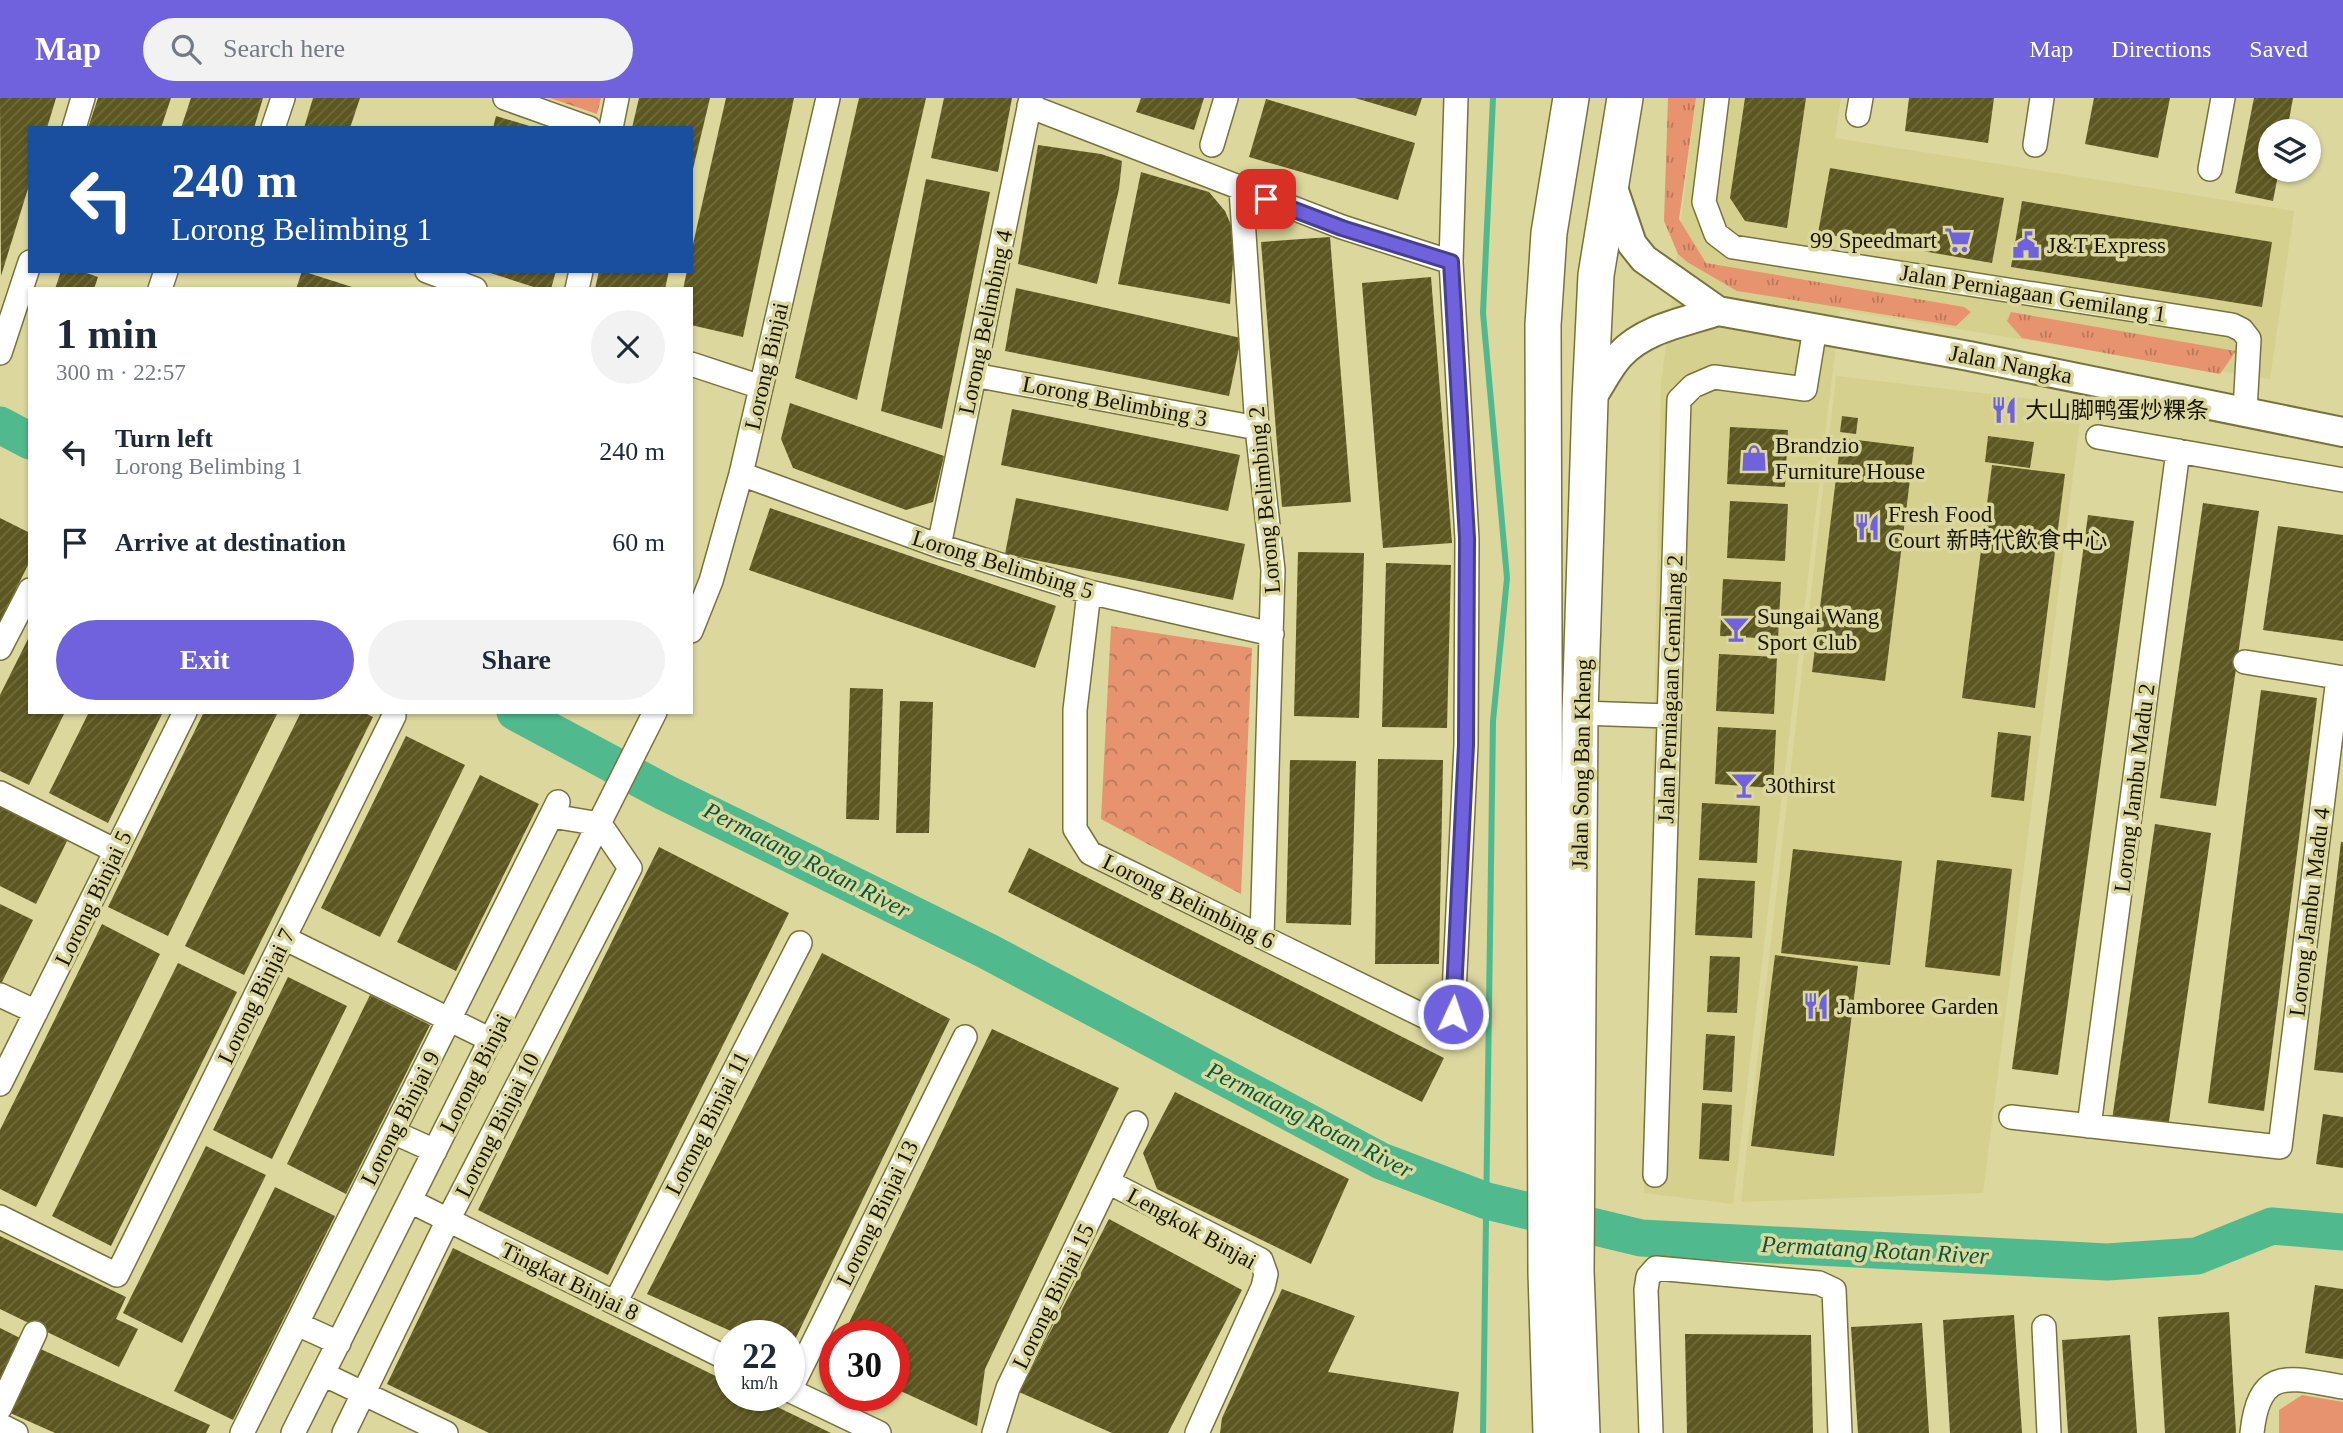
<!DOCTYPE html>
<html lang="en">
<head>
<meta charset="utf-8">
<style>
  :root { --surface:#fff; --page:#f2f2f3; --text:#1f2937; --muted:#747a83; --accent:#6f62dc }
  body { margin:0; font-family:"Times New Roman","Noto Sans SC",serif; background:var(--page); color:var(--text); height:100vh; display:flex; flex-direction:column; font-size:26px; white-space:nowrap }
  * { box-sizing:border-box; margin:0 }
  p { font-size:23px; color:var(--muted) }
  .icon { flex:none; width:38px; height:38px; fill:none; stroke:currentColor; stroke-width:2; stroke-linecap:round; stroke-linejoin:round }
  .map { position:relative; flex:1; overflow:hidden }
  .drawer { position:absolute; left:28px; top:189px; width:665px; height:427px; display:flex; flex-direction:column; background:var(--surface); border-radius:0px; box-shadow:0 2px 5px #0004 }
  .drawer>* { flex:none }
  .hud { position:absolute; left:28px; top:28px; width:665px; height:147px; border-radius:0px; box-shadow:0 2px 5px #0004; background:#1a4fa0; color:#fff; overflow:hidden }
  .buttons { position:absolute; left:2258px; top:21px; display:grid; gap:14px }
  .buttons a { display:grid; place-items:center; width:63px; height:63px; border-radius:50%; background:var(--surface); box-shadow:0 2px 5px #0004; font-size:35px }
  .speed { position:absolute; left:714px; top:1222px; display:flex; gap:14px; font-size:35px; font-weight:700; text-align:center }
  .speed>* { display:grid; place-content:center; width:91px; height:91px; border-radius:50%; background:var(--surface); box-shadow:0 2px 5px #0004; line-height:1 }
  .speed small { font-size:18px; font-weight:400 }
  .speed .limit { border:10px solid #d22; background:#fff; color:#111 }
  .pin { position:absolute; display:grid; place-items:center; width:60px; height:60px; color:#fff; margin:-30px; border-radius:14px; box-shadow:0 4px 10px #0006 }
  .me { position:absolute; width:77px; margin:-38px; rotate:3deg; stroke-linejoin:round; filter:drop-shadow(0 0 5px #0008) }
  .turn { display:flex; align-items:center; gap:24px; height:147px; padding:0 28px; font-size:32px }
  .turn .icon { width:91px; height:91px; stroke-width:2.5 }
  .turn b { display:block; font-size:49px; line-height:60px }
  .round { display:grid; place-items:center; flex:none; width:74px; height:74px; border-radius:37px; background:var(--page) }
  .overview { display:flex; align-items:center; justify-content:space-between; height:119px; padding:0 28px }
  h1 { font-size:42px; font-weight:800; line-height:52px }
  .primary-button { display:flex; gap:14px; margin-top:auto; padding:14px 28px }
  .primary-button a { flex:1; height:80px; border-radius:42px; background:var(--accent); color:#fff; font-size:28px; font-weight:800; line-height:80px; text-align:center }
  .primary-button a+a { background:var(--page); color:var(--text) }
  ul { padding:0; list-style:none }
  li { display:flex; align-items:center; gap:21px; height:91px; padding:0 28px }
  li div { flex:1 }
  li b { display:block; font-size:26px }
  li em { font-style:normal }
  header { display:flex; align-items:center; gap:42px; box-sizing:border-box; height:98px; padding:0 35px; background:var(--accent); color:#fff }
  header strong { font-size:33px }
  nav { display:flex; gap:38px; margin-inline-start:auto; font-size:24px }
  .search { width:490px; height:63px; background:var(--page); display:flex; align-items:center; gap:18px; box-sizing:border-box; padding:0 24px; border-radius:38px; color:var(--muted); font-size:26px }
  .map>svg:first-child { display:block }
</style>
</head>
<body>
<header>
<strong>Map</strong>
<div class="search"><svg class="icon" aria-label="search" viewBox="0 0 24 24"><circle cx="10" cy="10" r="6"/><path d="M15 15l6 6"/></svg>Search here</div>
<nav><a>Map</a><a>Directions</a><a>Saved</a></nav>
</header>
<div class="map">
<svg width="2343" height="1335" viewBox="0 0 2343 1335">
  <defs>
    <pattern id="grass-tufts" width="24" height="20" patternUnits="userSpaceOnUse" patternTransform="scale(1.75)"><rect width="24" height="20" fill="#e7936f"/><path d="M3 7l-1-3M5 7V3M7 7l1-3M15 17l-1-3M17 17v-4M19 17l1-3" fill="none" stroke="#ba7759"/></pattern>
    <pattern id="park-crowns" width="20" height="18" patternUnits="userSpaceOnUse" patternTransform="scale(1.75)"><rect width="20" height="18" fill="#e7936f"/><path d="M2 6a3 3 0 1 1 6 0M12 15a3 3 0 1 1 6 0" fill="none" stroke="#ba7759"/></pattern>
    <pattern id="building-hatch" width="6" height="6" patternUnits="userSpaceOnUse" patternTransform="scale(1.75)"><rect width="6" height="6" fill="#5c5720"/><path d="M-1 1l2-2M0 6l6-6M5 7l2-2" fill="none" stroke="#6f6b3d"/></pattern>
  </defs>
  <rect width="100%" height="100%" fill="#dbd79d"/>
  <path fill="#d6d08e" d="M1696 0H1841L1835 40 2294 113 2270 281 1840 212 1733 1106 1644 1095 1661 287Z
    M1836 278 2082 307 1983 1095 1741 1104Z"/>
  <path fill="url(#grass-tufts)" d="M1668 0H1696L1679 121 1706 165 1964 209 1971 214 1956 228 1737 193 1687 164 1678 156 1664 123Z
    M2011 214 2236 253 2220 276 2022 240 2007 223Z"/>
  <path fill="url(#park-crowns)" d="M550 0H601L597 16Z
    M1111 528 1252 550 1241 796 1101 721Z"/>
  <path fill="#e7936f" d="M2302 1297 2343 1304V1335H2279V1312Z"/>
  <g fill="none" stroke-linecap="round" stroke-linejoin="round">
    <path stroke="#50b98e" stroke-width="6" d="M1483 1335 1493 623 1507 480 1483 215 1493 0"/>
    <path stroke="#50b98e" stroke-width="37" d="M0 327 30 343
      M515 614 664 694 987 853 1381 1063 1487 1103 1641 1140 2107 1164 2197 1158 2272 1128 2343 1134"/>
  </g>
  <path fill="url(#building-hatch)" d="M0 0H56L47 30H30V84L1 178Z
    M98 0H171L161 30H88Z
    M191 0H263L254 30H181Z
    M313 0H360L350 30H304Z
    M639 0H710L692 75 691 30H632Z
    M726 0H794L743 239 691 227V191H683L687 173H691V155Z
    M859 0H926L857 302 795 280Z
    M944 0H1012L998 74 931 60Z
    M1141 0H1204L1194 32 1136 14Z
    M1355 0H1422L1416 18Z
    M1745 0H1806L1787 130 1745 123 1730 100Z
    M1909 0H1994L1988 45 1905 33Z
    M2094 0H2170L2158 60 2085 46Z
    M2254 0H2293L2287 33H2270V72H2279L2273 103 2235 95Z
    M1266 1 1415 45 1398 102 1249 59Z
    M496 18 533 29V30H493Z
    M1038 47 1101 56 1122 63 1119 91 1097 186 1018 166Z
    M1830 70 2004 100 1992 165 1818 135Z
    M1141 74 1209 94 1225 113 1235 136 1230 206 1118 186Z
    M926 81 990 94 942 331 881 313Z
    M2022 103 2272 144 2262 209 2011 169Z
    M1330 139 1351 404 1282 409 1261 144Z
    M61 173H81L98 179 94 191H55Z
    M302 173 352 189 351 191H296Z
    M484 173H556L551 191H540Z
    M599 173H669L665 191H595Z
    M1431 179 1452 445 1383 450 1362 185Z
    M1016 190 1241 240 1229 298 1005 253Z
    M790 305 944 358 933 404 906 412 793 370 781 341Z
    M1012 311 1240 357 1228 413 1001 367Z
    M1842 318 1858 320 1856 336 1840 334Z
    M1730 329 1788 332 1785 389 1727 386Z
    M1988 338 2034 344 2030 370 1985 364Z
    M1841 340 1914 349 1885 583 1812 574Z
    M1992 367 2065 376 2035 610 1962 600Z
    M1016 400 1245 446 1233 502 1005 456Z
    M1730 403 1788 406 1785 463 1727 460Z
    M2203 405 2259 413 2216 708 2160 700Z
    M770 410 1056 508 1035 570 749 472Z
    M2088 417 2134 423 2058 977 2012 971Z
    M0 420 30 435V463L0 523Z
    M2278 428 2343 437V543L2263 532Z
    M1298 454 1364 455 1359 620 1294 618Z
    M1386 465 1451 467 1447 630 1382 629Z
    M1723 481 1781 484 1778 541 1720 538Z
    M30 537V614H65L29 687 0 673V597Z
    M1719 556 1777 559 1774 616 1716 613Z
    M850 590 883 591 879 722 846 721Z
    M2261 592 2317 600 2264 1013 2208 1005Z
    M900 603 933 604 929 735H896Z
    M89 614H163L108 725 49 695Z
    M204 614H278L168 838 108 809Z
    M301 614H363L373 619 244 877 185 848Z
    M1718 629 1776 632 1773 690 1715 686Z
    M1998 634 2031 638 2024 703 1991 699Z
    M406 638 465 667 380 839 321 810Z
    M1378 661 1443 662 1439 866H1375Z
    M1290 662 1356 663 1351 827 1286 825Z
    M480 677 539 706 456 873 397 844Z
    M1702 705 1760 708 1757 765 1699 762Z
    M0 708 68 741 36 806 0 788Z
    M2155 726 2211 735 2168 1030 2112 1022Z
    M2341 744H2343V975L2314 972Z
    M659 749 789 815 608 1177 478 1112Z
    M1029 750 1444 960 1422 1004 1008 794Z
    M1793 751 1902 763 1890 867 1781 855Z
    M1937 762 2012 771 2000 878 1925 869Z
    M1698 780 1755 783 1752 840 1695 837Z
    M0 806 33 822 0 888Z
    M102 826 160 856 36 1109 0 1091V1032Z
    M822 855 950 921 789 1254V1237H740L647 1196Z
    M1775 857 1858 868 1834 1058 1751 1048Z
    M1710 858 1740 859 1737 915 1707 914Z
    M178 865 237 894 111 1148 52 1118Z
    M288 879 347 908 272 1061 213 1032Z
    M370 897 430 927 346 1096 287 1066Z
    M992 931 1119 990 985 1271 977 1328 894 1290V1237H843Z
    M1706 936 1735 938 1732 994 1703 992Z
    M1175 994 1349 1081 1311 1166 1157 1091 1143 1055Z
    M1702 1005 1732 1007 1729 1063 1699 1061Z
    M2323 1016 2343 1019V1070L2316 1066Z
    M206 1048 266 1077 182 1245 123 1215Z
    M275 1089 335 1118 233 1322 174 1293Z
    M1109 1121 1242 1192 1168 1335H1112L1019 1294Z
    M0 1138 126 1199 116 1221 138 1231 119 1269 0 1211Z
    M453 1150 730 1285V1297H753L831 1335H489L387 1286Z
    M2315 1187 2343 1191V1261L2305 1255Z
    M1282 1191 1355 1218 1328 1274 1459 1294 1453 1335H1220L1222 1320Z
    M2229 1214 2236 1335H2165L2158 1219Z
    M2014 1217 2022 1335H1950L1943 1222Z
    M1922 1225 1929 1335H1858L1851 1229Z
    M0 1230 20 1240 0 1280Z
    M1685 1236 1811 1237 1813 1335H1687Z
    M2130 1237 2137 1335H2068L2062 1242Z
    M36 1249 210 1327 206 1335H55L8 1314Z"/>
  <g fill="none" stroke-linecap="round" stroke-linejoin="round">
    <defs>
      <path id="minor" d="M505 0 589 30
        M1717 0 1704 104 1716 136 1733 149 2232 227 2242 232 2249 241 2245 312
        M1029 8 1342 129 1451 164
        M1858 17 1861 0
        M74 30 83 0
        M273 30 283 0
        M611 30 617 0
        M1212 47 1226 0
        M2035 47 2042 0
        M2210 71 2223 0
        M1241 91 1257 330 1273 472 1262 839
        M427 173 475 191
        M160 191 166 173
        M577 191 581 173
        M0 255 30 164
        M691 266 761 289
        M974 277 1257 330
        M2098 339 2343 382
        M741 376 939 448 1089 494 1272 536
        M939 448 1031 0
        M1089 494 1075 612V731L1090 755 1430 921 1453 916 1466 647 1467 441 1451 164 1456 0
        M691 533 711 483 741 376 828 0
        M0 550 30 492
        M2245 564 2343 580
        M1580 615 1669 618
        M0 695 116 753
        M284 840 491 942
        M0 897 36 914
        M0 986 185 614
        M2011 1019 2280 1049 2338 580
        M2089 1028 2178 353
        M393 1034 435 1053
        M1655 1077 1679 302 1693 288 1714 279 1805 291 1815 230
        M1108 1084 1261 1162 1266 1176 1263 1189 1197 1335
        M410 1103 730 1262
        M0 1119 117 1177 394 618
        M615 1205 800 845
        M297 1226 339 1245
        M2044 1229 2049 1335
        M323 1276 446 1335
        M789 1292 879 1335
        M790 1292 965 939
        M0 1310 35 1235
        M0 1327 16 1335
        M242 1335 558 704
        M293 1335 655 614
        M344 1335 448 1122 630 770 600 726 552 718
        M994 1335 1008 1290 1136 1025
        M1651 1335 1646 1192 1648 1179 1656 1170 1819 1185 1834 1192 1840 1335
        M2252 1335C2259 1267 2290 1280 2343 1289"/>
      <path id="tertiary" d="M1611 84 1632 146 1644 161 1718 213 1969 258 2343 334
        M1590 302C1600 288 1608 270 1620 257 1645 230 1685 224 1718 213"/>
      <path id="primary" d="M1551 1335 1546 1175 1543 227 1549 135 1571 0
        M1582 1335 1576 1173 1580 615 1590 302 1596 177 1625 0"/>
    </defs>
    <use href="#minor" stroke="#78733c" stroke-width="26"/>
    <use href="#tertiary" stroke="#78733c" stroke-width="32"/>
    <use href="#primary" stroke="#78733c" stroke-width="38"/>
    <use href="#minor" stroke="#fff" stroke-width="23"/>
    <use href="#tertiary" stroke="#fff" stroke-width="28"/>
    <use href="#primary" stroke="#fff" stroke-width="35"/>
  </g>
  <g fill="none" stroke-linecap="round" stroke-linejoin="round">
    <defs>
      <path id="route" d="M1266 101 1342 130 1451 164 1467 440 1466 647 1453 916"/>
    </defs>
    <use href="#route" stroke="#48408f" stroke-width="18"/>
    <use href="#route" stroke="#6f62dc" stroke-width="12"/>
  </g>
  <defs>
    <symbol id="supermarket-bare" viewBox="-9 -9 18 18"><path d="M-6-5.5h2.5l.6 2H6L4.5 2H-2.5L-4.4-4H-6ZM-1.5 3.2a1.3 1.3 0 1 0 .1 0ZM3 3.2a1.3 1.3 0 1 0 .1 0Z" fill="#6f62dc" stroke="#dbd79d" stroke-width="2.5" paint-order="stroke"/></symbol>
    <symbol id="civic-bare" viewBox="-9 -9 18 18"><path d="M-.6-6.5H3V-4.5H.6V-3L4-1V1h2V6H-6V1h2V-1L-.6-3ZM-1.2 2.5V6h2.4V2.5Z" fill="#6f62dc" stroke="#dbd79d" stroke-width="2.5" paint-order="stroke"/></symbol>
    <symbol id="restaurant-bare" viewBox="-9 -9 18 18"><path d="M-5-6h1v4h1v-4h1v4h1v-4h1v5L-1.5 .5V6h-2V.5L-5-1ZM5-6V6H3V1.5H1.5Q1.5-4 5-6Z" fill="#6f62dc" stroke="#dbd79d" stroke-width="2.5" paint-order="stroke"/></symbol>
    <symbol id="shop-bare" viewBox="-9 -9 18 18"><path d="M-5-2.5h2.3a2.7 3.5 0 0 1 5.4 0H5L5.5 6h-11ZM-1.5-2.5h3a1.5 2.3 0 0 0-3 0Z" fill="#6f62dc" stroke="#dbd79d" stroke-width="2.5" paint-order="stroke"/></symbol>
    <symbol id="bar-bare" viewBox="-9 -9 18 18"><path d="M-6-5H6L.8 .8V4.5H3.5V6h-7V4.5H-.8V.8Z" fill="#6f62dc" stroke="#dbd79d" stroke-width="2.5" paint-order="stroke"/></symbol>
  </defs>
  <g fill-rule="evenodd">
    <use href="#supermarket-bare" x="1939" y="123" width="38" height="38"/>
    <use href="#civic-bare" x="2007" y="128" width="38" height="38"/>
    <use href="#restaurant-bare" x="1985" y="293" width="38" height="38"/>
    <use href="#shop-bare" x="1735" y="341" width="38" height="38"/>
    <use href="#restaurant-bare" x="1848" y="410" width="38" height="38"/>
    <use href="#bar-bare" x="1717" y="512" width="38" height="38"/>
    <use href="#bar-bare" x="1725" y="668" width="38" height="38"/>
    <use href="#restaurant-bare" x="1797" y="889" width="38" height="38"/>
  </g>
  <g text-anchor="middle" stroke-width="7" stroke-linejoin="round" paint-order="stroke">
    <g font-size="23" fill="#181602" stroke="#dbd79d" text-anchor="start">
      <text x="1937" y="150" text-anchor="end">99 Speedmart</text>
      <text x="2047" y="155">J&amp;T Express</text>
      <text x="2025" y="320">大山脚鸭蛋炒粿条</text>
      <text x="1775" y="355">Brandzio<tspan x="1775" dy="26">Furniture House</tspan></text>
      <text x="1888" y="424">Fresh Food<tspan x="1888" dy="26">Court 新時代飲食中心</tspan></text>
      <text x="1757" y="526">Sungai Wang<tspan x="1757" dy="26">Sport Club</tspan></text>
      <text x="1765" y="695">30thirst</text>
      <text x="1837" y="916">Jamboree Garden</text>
    </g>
    <g font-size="23" fill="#181602" stroke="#dbd79d">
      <text transform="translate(2033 195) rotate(9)" y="8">Jalan Perniagaan Gemilang 1</text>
      <text transform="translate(985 224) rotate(-78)" y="8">Lorong Belimbing 4</text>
      <text transform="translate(2011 266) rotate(11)" y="8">Jalan Nangka</text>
      <text transform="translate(766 268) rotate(-77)" y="8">Lorong Binjai</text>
      <text transform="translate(1115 303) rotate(11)" y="8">Lorong Belimbing 3</text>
      <text transform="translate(1264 402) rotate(-95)" y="8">Lorong Belimbing 2</text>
      <text transform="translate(1003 466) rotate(17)" y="8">Lorong Belimbing 5</text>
      <text transform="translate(1670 591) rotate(-88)" y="8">Jalan Perniagaan Gemilang 2</text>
      <text transform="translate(1581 666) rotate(-89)" y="8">Jalan Song Ban Kheng</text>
      <text transform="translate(2134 690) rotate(-83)" y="8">Lorong Jambu Madu 2</text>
      <text transform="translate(93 800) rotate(-64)" y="8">Lorong Binjai 5</text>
      <text transform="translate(1189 803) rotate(26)" y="8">Lorong Belimbing 6</text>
      <text transform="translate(2309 814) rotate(-83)" y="8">Lorong Jambu Madu 4</text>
      <text transform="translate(256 898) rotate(-64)" y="8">Lorong Binjai 7</text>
      <text transform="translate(475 975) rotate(-63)" y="8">Lorong Binjai</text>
      <text transform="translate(400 1020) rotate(-63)" y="8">Lorong Binjai 9</text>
      <text transform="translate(707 1025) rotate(-63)" y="8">Lorong Binjai 11</text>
      <text transform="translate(497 1027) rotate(-63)" y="8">Lorong Binjai 10</text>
      <text transform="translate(877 1115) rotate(-64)" y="8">Lorong Binjai 13</text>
      <text transform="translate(1192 1130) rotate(29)" y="8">Lengkok Binjai</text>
      <text transform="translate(570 1183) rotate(26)" y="8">Tingkat Binjai 8</text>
      <text transform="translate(1053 1198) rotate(-64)" y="8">Lorong Binjai 15</text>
    </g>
    <g font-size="24" font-style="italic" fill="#015a3e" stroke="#dbd79d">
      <text transform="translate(807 762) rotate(27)" y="8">Permatang Rotan River</text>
      <text transform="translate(1310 1022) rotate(27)" y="8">Permatang Rotan River</text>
      <text transform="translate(1875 1152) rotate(3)" y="8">Permatang Rotan River</text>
    </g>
  </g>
</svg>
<div class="buttons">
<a><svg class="icon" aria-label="layers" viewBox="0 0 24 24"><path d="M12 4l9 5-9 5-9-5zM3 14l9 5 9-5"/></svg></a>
</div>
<div class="speed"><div>22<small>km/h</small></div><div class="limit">30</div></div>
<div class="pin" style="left:1266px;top:101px;background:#d93025"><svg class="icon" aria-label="arrive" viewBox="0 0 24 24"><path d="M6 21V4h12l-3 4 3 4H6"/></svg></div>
<svg class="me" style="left:1453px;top:916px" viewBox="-20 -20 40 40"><circle r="17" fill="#6f62dc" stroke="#fff" stroke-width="3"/><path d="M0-11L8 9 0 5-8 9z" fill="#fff"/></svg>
<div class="hud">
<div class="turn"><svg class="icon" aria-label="left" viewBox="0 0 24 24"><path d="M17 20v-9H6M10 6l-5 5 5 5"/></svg><div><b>240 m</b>Lorong Belimbing 1</div></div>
</div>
<section class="drawer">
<div class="overview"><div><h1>1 min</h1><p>300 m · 22:57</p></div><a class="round"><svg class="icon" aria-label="close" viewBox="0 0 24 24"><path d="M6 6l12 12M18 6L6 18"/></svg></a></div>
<ul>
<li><svg class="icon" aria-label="left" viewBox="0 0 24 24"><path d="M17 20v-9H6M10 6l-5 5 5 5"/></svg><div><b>Turn left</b><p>Lorong Belimbing 1</p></div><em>240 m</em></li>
<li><svg class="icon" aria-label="arrive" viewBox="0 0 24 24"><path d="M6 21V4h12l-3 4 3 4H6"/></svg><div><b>Arrive at destination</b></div><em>60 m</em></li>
</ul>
<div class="primary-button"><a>Exit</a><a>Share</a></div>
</section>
</div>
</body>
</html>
